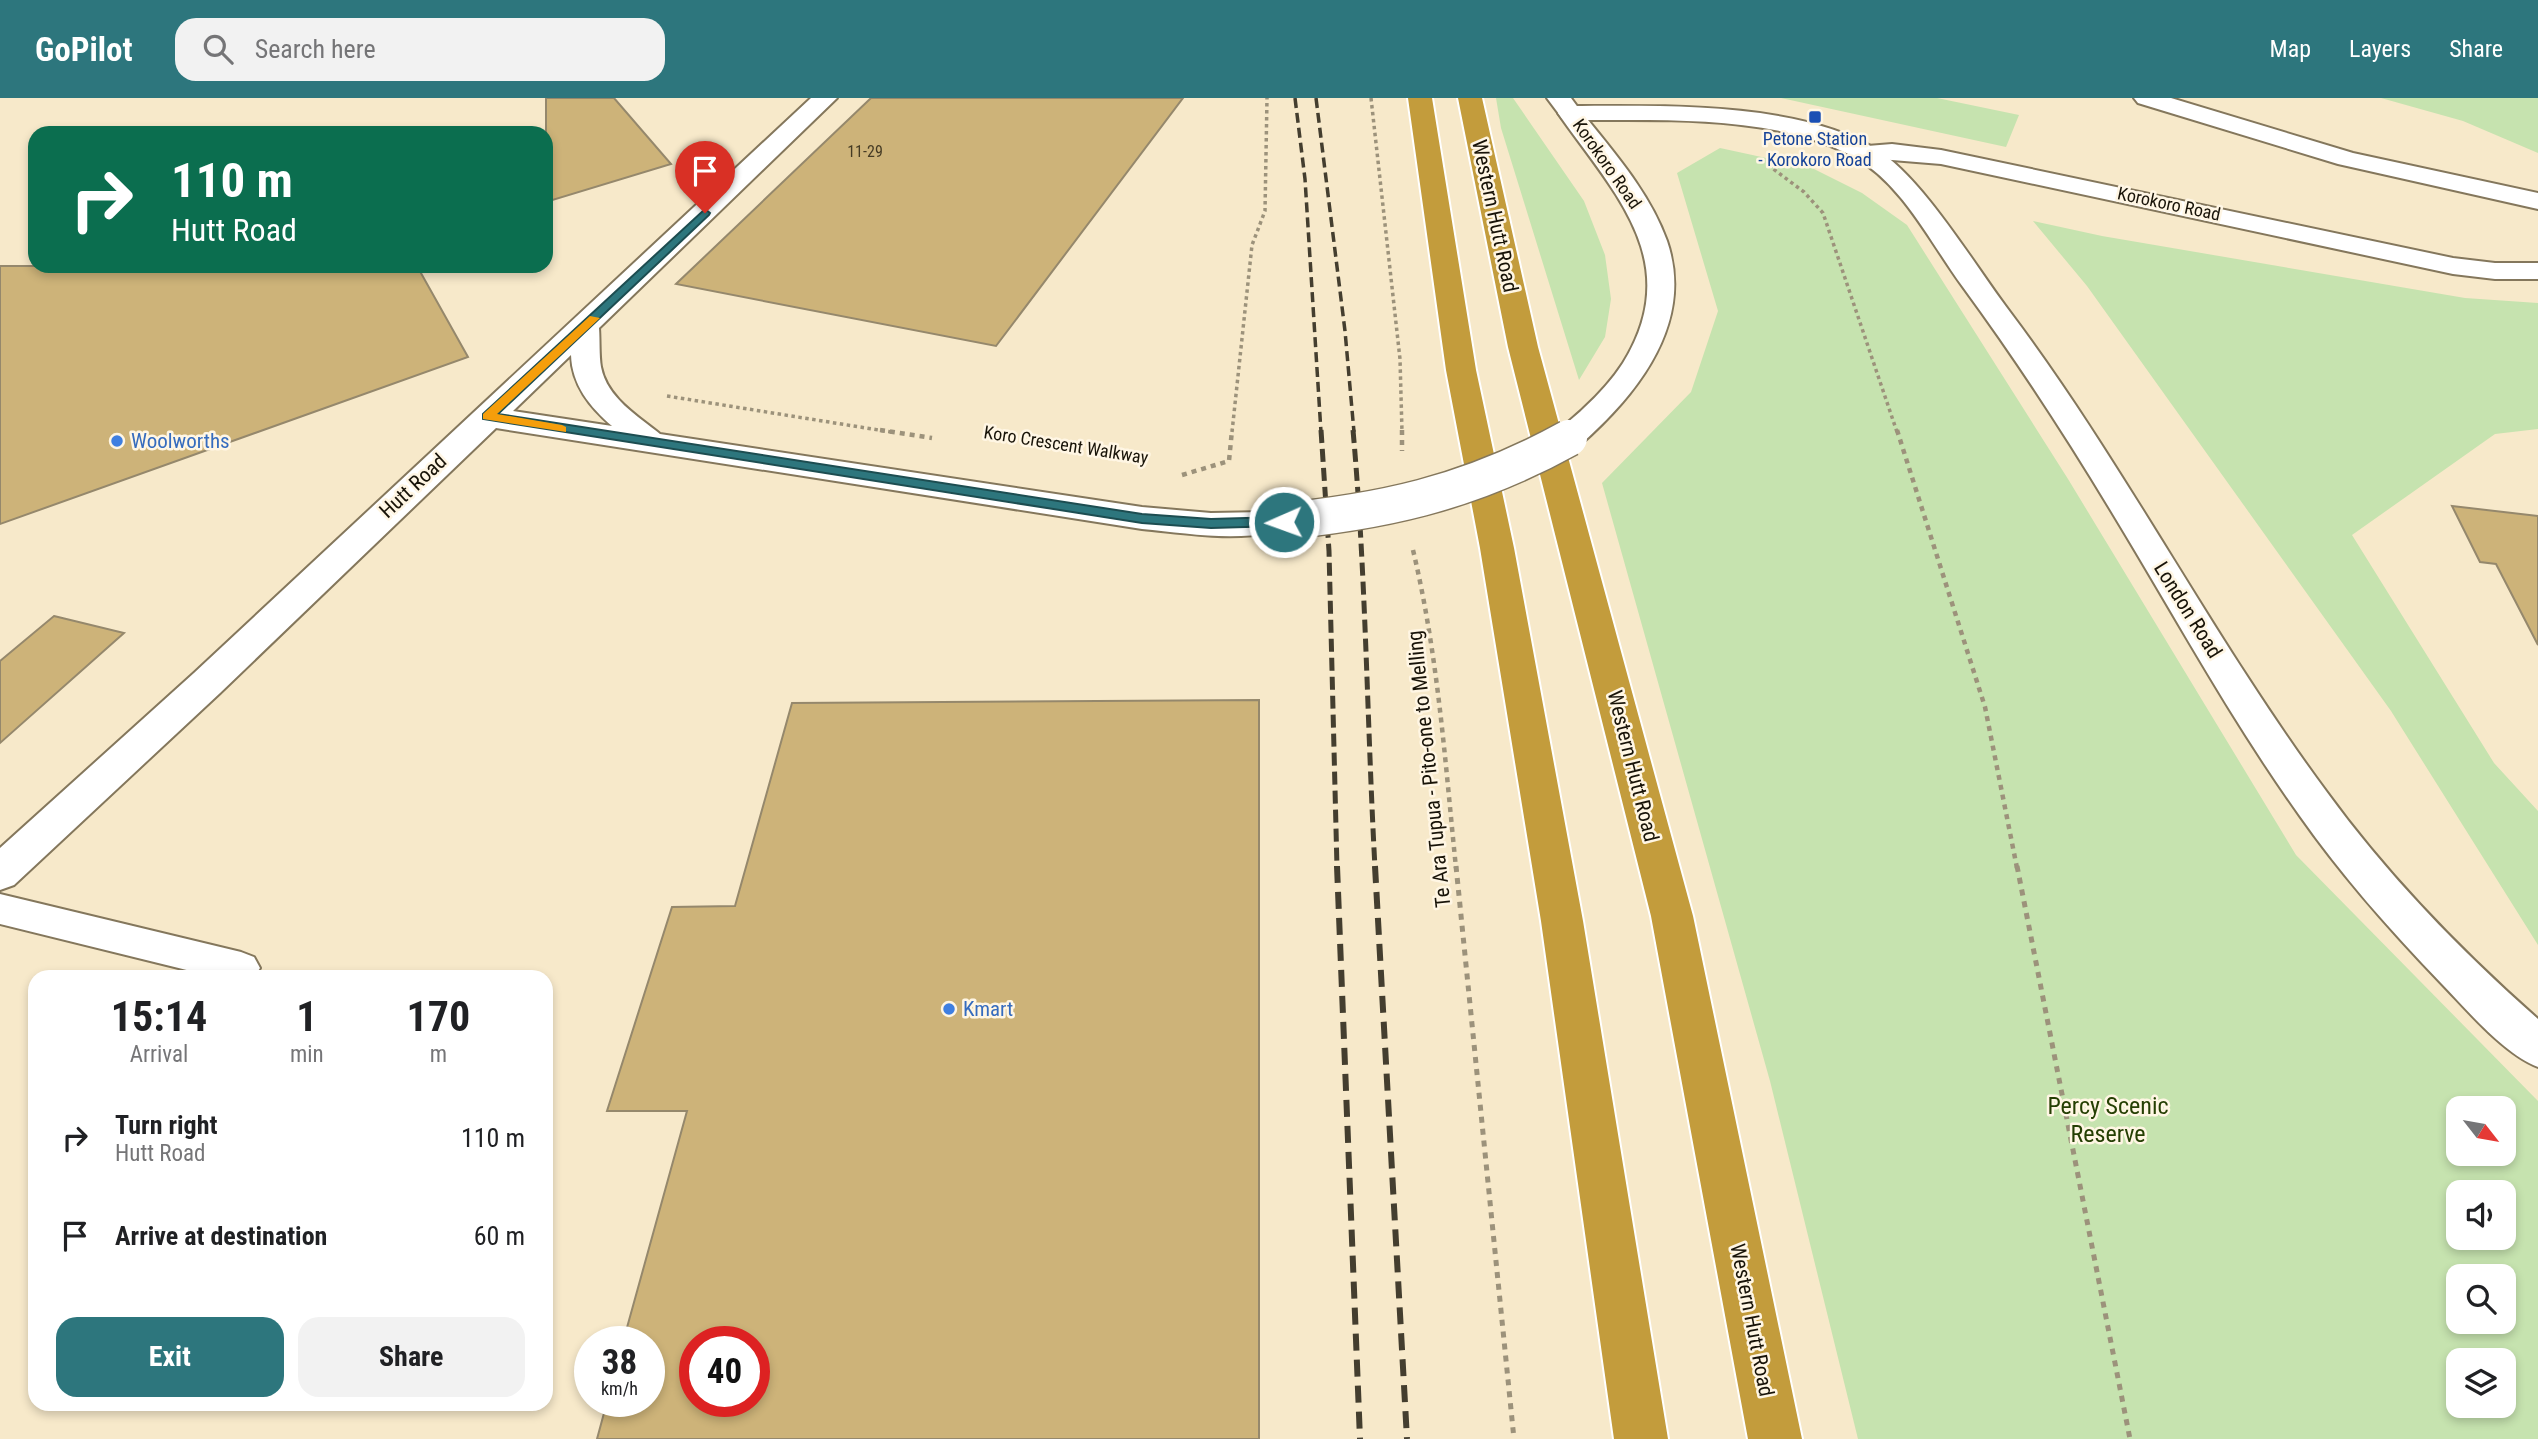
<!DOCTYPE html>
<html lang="en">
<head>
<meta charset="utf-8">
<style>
  :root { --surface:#fff; --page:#f2f2f2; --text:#202124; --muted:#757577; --accent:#2d767d }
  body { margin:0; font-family:"Roboto Condensed",sans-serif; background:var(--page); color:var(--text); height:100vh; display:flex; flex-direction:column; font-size:26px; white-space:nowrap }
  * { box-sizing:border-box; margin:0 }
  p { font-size:23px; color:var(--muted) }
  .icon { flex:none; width:38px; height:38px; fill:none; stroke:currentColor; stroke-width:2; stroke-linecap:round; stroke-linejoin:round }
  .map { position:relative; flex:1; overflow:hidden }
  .details { position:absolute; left:28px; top:872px; width:525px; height:441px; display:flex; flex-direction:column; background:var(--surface); border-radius:21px; box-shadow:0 4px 10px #0003 }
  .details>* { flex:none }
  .guide { position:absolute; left:28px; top:28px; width:525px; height:147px; border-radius:21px; box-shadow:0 4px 10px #0003; background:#0b6e4f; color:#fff; overflow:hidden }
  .needle { width:46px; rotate:121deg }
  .controls { position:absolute; left:2446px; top:998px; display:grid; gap:14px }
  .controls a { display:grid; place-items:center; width:70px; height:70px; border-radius:14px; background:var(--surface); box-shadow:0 4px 10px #0003; font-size:35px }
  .speed { position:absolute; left:574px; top:1228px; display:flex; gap:14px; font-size:35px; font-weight:700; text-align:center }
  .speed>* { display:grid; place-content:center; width:91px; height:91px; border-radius:50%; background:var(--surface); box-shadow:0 4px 10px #0003; line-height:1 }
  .speed small { font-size:18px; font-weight:400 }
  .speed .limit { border:10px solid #d22; background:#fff; color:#111 }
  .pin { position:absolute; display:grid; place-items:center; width:60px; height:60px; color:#fff; margin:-72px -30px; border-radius:50% 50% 50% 0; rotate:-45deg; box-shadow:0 0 7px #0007 }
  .pin .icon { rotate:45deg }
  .me { position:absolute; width:77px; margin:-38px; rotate:268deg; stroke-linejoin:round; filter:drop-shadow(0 0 5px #0008) }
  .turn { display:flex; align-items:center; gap:24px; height:147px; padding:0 28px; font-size:32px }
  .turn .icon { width:91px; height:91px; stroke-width:2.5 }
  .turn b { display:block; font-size:49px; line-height:60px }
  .eta { display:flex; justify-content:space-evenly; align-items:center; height:119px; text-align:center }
  .eta b { font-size:42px; font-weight:700; line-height:49px }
  .action { display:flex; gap:14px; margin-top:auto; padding:14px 28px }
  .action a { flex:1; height:80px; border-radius:21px; background:var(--accent); color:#fff; font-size:28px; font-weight:700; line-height:80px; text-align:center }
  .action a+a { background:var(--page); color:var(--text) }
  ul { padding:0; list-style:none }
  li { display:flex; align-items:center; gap:21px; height:98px; padding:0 28px }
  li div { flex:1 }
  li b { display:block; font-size:26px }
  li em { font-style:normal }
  header { display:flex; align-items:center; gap:42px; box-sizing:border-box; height:98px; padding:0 35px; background:var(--accent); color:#fff }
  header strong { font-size:33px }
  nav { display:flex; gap:38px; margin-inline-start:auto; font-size:24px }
  .search { width:490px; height:63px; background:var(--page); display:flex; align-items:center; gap:18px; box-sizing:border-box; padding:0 24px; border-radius:21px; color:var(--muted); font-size:26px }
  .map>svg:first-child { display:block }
</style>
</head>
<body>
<header>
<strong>GoPilot</strong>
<div class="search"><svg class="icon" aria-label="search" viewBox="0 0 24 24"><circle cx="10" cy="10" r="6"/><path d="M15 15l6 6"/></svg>Search here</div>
<nav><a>Map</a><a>Layers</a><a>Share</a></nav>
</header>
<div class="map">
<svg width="2538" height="1341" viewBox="0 0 2538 1341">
  <rect width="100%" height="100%" fill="#f7e9ca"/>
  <path fill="#c6e3af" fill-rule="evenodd" d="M1496 0H1513L1584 103 1605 157 1611 201 1605 239 1579 282 1501 30Z
    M1781 0H1937L2019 17 2006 49Z
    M2381 0H2538V55L2463 23Z
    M1720 50 1812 70 1862 95 1907 127 2068 381 2296 757 2538 1003V1341H1858L1770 983 1602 385 1691 294 1718 213 1677 75ZM2459 1010H2504V1055H2459ZM2459 1094H2504V1139H2459ZM2459 1178H2504V1223H2459ZM2459 1262H2504V1307H2459Z
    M2033 123 2102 138 2465 200 2538 205V331L2495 336 2352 437 2494 665 2538 713V847L2391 613 2087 188Z"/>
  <path fill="#cdb379" stroke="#95886c" stroke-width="2" fill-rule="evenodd" d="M546 0H614L671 66 546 104Z
    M871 0H1183L996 248 676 186Z
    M0 168H417L468 259 0 426Z
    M2452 408 2538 418V547L2496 466 2480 464Z
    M54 518 124 535 0 645V563Z
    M1259 602V1341H597L607 1304H649V1244H623L687 1013H607L672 809 735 808 792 605ZM695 1244H754V1304H695Z"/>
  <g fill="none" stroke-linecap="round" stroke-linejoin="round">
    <defs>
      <path id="lane" d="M0 796 241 854 254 859 260 870 255 878H211L0 826Z"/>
      <path id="street" d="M1547 0H1571L1582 15 1578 20 1570 22 1562 20Z
        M2134 0H2171L2353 55 2538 95V111L2338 66 2138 5Z
        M1892 46 1941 52 2453 160 2495 165H2538V181H2495L2453 176 1941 66 1855 59 1852 54 1855 49Z"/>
      <path id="secondary" d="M811 0H837L599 230C600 243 599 257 601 269 607 300 638 318 660 336L1142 409 1211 415 1265 414 1277 417 1282 425 1277 433C1235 444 1185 435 1142 431L496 330 220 595 14 787 0 792V750L194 575ZM571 257C572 287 590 309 612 328L513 313Z
        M1570 8C1660 8 1797 3 1876 51 1923 80 1975 168 2010 214 2125 367 2212 539 2326 693 2387 777 2460 852 2538 921V969C2504 956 2468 913 2442 886 2391 833 2342 778 2300 718 2232 623 2176 520 2116 421 2068 341 2018 264 1963 189 1931 146 1903 86 1854 59 1779 18 1672 22 1588 22 1618 59 1651 98 1667 143 1695 225 1638 296 1580 347L1569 350 1558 347 1553 340C1561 328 1574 320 1584 310 1598 297 1612 282 1623 265 1686 163 1613 94 1558 15L1562 10Z"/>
      <path id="highway" d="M1408 0H1432L1476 272 1514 450 1583 823 1668 1341H1614L1541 823 1480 450 1446 272Z
        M1458 0H1482L1538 249 1693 818 1802 1341H1748L1651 818 1508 249Z"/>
    </defs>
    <use href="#lane" stroke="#84775c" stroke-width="4"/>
    <use href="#street" stroke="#84775c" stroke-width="4"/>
    <use href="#secondary" stroke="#84775c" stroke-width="4"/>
    <use href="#highway" stroke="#fff" stroke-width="4"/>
    <path stroke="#9c927b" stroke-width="3.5" stroke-dasharray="3.5 3.5" stroke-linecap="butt" d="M1371 0 1400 261 1402 334
      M1768 67 1804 94 1823 115 1897 334
      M667 298 891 334
      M1232 334 1252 147 1265 113 1267 0"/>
    <path stroke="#9c927b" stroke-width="4.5" stroke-dasharray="5 5" stroke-linecap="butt" d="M880 332 932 340
      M1402 332V353
      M1897 332 1985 609 2017 770
      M1182 377 1229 363 1232 332
      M1413 452C1438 557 1445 663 1456 770"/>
    <path stroke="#9c927b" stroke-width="5" stroke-dasharray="6 6" stroke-linecap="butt" d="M1456 768 1514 1341
      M2017 768 2130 1341"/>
    <use href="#lane" fill="#fff" fill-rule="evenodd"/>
    <use href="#street" fill="#fff" fill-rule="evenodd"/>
    <use href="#secondary" fill="#fff" fill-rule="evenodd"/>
    <use href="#highway" fill="#c39c3c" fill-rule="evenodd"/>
    <path stroke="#443e2f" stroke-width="3.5" stroke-dasharray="10 5" stroke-linecap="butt" d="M1295 0 1305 81 1321 334
      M1316 0 1345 233 1354 334"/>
    <path stroke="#443e2f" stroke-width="5" stroke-dasharray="13 6" stroke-linecap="butt" d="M1321 332 1329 453 1337 770
      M1353 332C1366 477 1367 624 1375 770"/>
    <path stroke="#443e2f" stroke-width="6" stroke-dasharray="17 9" stroke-linecap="butt" d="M1337 768 1360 1341
      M1375 768 1407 1341"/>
    <defs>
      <path id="secondary-bridge" d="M1265 425C1379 415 1468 396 1569 340"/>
    </defs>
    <use href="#secondary-bridge" stroke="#84775c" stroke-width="39" stroke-linecap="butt"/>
    <use href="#secondary-bridge" stroke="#fff" stroke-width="36"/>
  </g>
  <path fill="#2d767d" stroke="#1d4d51" stroke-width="2" d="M705 111 710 115 709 117 498 316 1142 416 1211 421 1284 419 1291 424 1284 428 1211 430 1142 425 483 321V316Z"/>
  <path fill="#f59e0b" d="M590 218 600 220 497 316 562 327 566 329V334L483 321V316Z"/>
  <rect fill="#1a4fb4" stroke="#fff6e4" stroke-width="2.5" x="1808" y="12" width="14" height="14" rx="3.5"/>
  <g fill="#3f7fe0" stroke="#fff6e4" stroke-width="2.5">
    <circle cx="117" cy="343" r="7"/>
    <circle cx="949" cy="911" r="7"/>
  </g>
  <g text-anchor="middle" stroke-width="5" stroke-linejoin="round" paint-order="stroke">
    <g font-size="16" fill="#453b24">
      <text x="865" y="59">11-29</text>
    </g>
    <g font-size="18" fill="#164399" stroke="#fff6e4">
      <text x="1815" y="47">Petone Station<tspan x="1815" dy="21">- Korokoro Road</tspan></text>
    </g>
    <g font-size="18" fill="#181308" stroke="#fff6e4">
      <text transform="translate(1607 66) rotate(55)" y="6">Korokoro Road</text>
      <text transform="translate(2169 106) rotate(12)" y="6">Korokoro Road</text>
      <text transform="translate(1066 347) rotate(9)" y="6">Koro Crescent Walkway</text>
    </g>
    <g font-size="21" fill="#181308" stroke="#fff6e4">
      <text transform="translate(1495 118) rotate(78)" y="7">Western Hutt Road</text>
      <text transform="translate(413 388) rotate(-43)" y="7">Hutt Road</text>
      <text transform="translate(2188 512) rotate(58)" y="7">London Road</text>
      <text transform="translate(1633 668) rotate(76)" y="7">Western Hutt Road</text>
      <text transform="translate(1429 671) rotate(-96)" y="7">Te Ara Tupua - Pito-one to Melling</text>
      <text transform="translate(1752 1222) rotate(79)" y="7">Western Hutt Road</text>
    </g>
    <g font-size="21" fill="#366cbe" stroke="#fff6e4" text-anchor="start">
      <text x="131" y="350">Woolworths</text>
      <text x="963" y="918">Kmart</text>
    </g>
    <g font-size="24" fill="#253f03" stroke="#fff6e4">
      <text x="2108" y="1016">Percy Scenic<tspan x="2108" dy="28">Reserve</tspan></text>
    </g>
  </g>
</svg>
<div class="controls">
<a><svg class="needle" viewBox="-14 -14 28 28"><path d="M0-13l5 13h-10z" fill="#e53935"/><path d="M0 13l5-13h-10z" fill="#757577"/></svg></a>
<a><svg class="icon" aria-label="sound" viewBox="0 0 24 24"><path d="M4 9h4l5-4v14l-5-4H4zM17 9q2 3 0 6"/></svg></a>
<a><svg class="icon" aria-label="search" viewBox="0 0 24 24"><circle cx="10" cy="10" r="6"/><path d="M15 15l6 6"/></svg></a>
<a><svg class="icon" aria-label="layers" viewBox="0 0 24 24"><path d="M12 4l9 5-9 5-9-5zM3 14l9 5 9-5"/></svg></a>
</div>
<div class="speed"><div>38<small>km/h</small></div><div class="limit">40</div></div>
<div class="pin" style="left:705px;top:115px;background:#d93025"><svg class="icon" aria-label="arrive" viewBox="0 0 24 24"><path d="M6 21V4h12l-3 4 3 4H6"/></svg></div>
<svg class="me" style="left:1284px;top:424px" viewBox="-20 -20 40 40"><circle r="17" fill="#2d767d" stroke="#fff" stroke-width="3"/><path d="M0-11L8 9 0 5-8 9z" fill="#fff"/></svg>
<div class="guide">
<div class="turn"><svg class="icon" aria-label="right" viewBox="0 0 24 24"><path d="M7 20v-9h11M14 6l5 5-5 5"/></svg><div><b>110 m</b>Hutt Road</div></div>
</div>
<section class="details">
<div class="eta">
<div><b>15:14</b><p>Arrival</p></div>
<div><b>1</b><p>min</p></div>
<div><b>170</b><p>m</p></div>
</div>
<ul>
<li><svg class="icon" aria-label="right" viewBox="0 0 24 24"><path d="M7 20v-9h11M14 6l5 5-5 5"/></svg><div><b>Turn right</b><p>Hutt Road</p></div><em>110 m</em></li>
<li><svg class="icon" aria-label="arrive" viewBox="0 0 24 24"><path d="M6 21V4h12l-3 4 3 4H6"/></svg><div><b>Arrive at destination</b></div><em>60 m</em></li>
</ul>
<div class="action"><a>Exit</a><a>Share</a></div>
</section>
</div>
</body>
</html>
